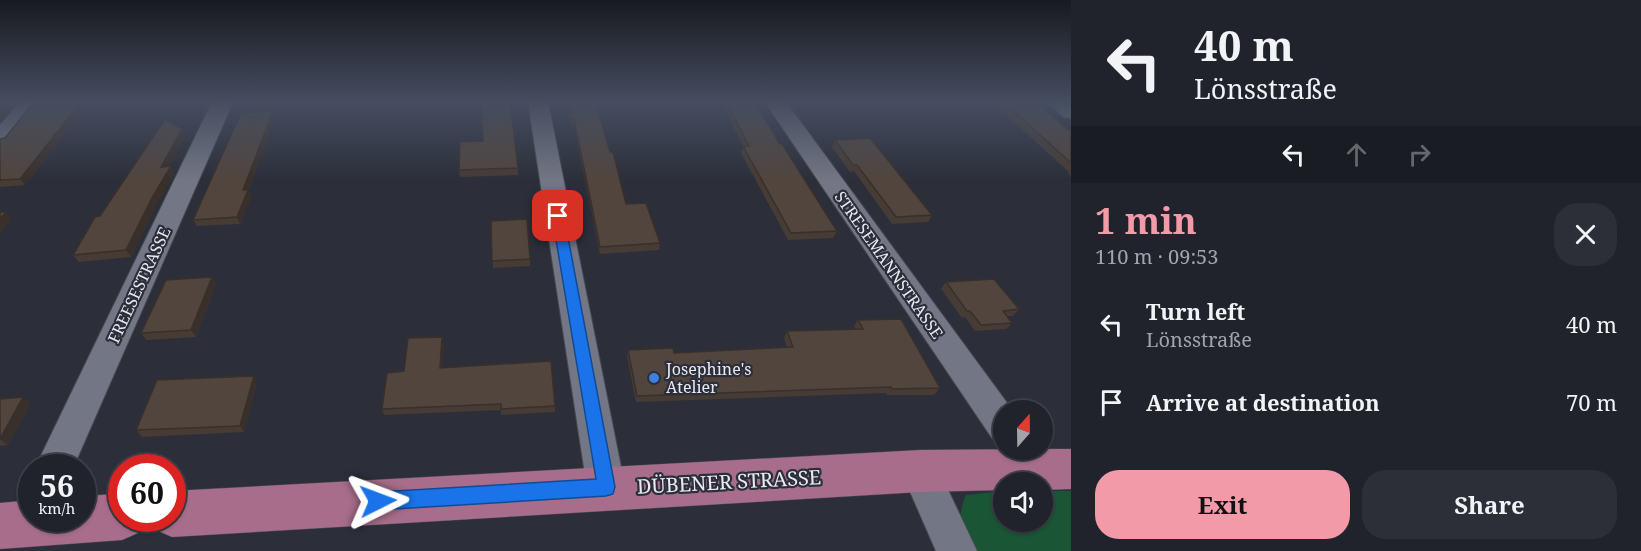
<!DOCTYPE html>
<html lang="en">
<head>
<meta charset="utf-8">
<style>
  :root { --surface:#21232c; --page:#2d2f38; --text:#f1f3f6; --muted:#a2a4a9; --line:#3e4048; --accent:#f39aa9 }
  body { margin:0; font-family:"Noto Serif",serif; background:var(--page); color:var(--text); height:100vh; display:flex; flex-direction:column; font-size:22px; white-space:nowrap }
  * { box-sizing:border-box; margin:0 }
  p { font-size:20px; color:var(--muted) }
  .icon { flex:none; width:33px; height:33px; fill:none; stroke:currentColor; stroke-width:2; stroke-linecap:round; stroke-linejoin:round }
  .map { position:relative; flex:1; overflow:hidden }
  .panel { display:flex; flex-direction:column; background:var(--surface); width:570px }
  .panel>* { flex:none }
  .guide { background:#21232c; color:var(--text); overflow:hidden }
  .needle { width:39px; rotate:20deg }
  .fabs { position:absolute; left:993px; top:400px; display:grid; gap:12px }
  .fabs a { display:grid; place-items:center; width:60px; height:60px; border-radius:50%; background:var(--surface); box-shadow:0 2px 4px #0004,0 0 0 2px var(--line); font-size:30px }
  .speed { position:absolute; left:18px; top:454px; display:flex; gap:12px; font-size:30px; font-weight:700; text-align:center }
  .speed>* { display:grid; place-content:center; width:78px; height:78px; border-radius:50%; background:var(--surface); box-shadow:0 2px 4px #0004,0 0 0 2px var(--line); line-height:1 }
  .speed small { font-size:15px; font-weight:400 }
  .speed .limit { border:9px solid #d22; background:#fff; color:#111 }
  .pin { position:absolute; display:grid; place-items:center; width:51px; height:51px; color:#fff; margin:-26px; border-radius:12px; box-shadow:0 3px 9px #0006 }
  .me { position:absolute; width:66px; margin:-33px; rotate:87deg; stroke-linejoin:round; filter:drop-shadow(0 0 4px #0008) }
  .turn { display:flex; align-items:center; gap:21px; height:126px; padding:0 24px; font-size:27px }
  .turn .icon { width:78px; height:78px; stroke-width:2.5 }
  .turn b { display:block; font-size:42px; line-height:51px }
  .lanes { display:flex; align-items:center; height:57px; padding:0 24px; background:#0003; justify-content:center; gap:30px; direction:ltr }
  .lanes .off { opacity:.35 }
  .round { display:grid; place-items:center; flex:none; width:63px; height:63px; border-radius:24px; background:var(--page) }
  .head { display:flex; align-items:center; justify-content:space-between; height:102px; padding:0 24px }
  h1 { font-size:36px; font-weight:700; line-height:45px; color:var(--accent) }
  .primary-button { display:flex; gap:12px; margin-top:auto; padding:12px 24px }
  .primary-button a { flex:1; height:69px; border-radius:24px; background:var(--accent); color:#111; font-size:24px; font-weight:700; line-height:69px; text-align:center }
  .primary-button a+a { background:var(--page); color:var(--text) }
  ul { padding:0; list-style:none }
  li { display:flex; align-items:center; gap:18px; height:78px; padding:0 24px }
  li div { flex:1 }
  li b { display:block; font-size:22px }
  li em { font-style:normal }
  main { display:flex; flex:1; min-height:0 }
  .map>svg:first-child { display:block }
</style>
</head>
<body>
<main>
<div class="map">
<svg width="1071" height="551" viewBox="0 0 1071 551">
  <rect width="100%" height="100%" fill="#2c2f3a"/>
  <path fill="#1a5535" d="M1003 491 1004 522H1042L1043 491H1071V551H972C961 529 956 519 966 495Z"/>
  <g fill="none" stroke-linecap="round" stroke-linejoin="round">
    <defs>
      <path id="minor" d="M20 102H42L8 143 0 145V125Z
        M212 102H233L73 468H35Z
        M528 102H548L625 487 619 500 606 505 593 500 587 487Z
        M765 102H786L1013 411H1004V443L992 438Z
        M1049 102H1071V118L1063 117Z
        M920 453 933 458 977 551H936L901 471 907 458Z"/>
      <path id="primary" d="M1042 449H1071V489L1042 490V483H1004V490L920 492 172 537 156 530 151 519H172V491L920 450Z
        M122 494V519H144L138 533 122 540 0 549V503L32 500V519H82V496Z"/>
    </defs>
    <use href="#minor" stroke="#474a53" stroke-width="2"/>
    <use href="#primary" stroke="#474a53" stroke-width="1"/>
    <use href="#minor" fill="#737684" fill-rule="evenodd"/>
    <use href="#primary" fill="#a76d8b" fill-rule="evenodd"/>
  </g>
  <path fill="#463b35" d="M34 102H90L25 185 0 187V139L5 138Z
    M565 102H596L626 204 660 243 659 250 600 254 574 125H570Z
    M721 102H755L780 144 837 231 833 238 788 240 741 153 743 146Z
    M992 102H1036L1071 132V177L1068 173 1069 172Z
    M275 118 248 192 251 197 240 224 197 226 193 220Z
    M182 129 186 136 169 166 175 173 157 203 131 257 79 262 73 255 100 216Z
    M835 140 932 215 928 222 892 224 854 171 850 172 832 147Z
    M518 168V175L460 177 459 170Z
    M491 221 530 259V266L493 268Z
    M212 277 216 284 196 337 146 340 141 333Z
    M946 282 1019 309 1013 316H1007L1012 323 1006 329 975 331 965 317 962 318 941 289Z
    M858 320 940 388 934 395H887L886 393 636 402 627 356 628 350 674 353 787 347 784 338 787 331 856 330 854 326Z
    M444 343 442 368 555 406V412L501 415V410L384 415 382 409 404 371Z
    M254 376 257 383 244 432 142 437 136 430Z
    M0 399 31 403 8 445 0 446Z"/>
  <path fill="#39302b" d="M7 102H18L0 122V110Z
    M81 102H90L25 185 20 179Z
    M273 111 275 118 248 192 251 197 240 224 237 217 243 190Z
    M182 129 186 136 165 173 161 167Z
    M171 166 175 173 157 203 131 257 126 250 153 196Z
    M6 212 12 219 0 234V219Z
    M212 277 216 284 196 337 191 330Z
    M442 337 444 343 442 374 440 368Z
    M254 376 257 383 244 432 240 426Z
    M23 397 31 403 8 445 0 439Z"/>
  <path fill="#51453e" stroke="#39302b" stroke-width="1.5" d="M0 102H7L0 110Z
    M34 102H81L20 179 0 180V139L5 138Z
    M481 102H510L518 168 459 170 460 142 483 141Z
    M567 102H596L610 152H613L626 204 646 203 660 243 600 247 574 119H571Z
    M726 102H755L780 144H782L837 231 791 233 743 146H749Z
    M1004 102H1036L1071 132V163Z
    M273 111 243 190H248L237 217 193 220 241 113Z
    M165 119 182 129 161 167 171 166 153 196 126 250 73 255 95 217 100 216Z
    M870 138 932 215 896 217 857 165H853L835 140Z
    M0 212H6L0 219Z
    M527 219 530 259 492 261 491 221Z
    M212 277 191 330 141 333 166 280Z
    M994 279 1019 309 1003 311 1012 323 981 325 970 311H967L946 282Z
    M901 319 940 388 892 389 891 387 637 396 628 350 673 348 674 353 793 347 787 331 863 329 858 320Z
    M442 337 440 368 551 361 555 406 501 409V404L382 409 387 373 404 371 408 338Z
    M254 376 240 426 136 430 157 380Z
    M23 397 0 439V399Z"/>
  <linearGradient id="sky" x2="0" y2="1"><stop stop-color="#181a20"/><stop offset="0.57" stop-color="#454d60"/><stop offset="1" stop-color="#454d60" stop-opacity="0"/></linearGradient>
  <rect width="1071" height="180" fill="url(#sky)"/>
  <path fill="#1a73e8" stroke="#114b97" stroke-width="1.5" d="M558 212 564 216 615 487 613 494 606 496 378 510 371 508 369 501 371 495 378 492 596 479 552 216Z"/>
  <circle fill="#3f7fe0" stroke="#2c2f3a" stroke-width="2" cx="654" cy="378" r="6"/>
  <g text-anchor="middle" stroke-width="4.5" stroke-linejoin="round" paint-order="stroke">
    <g font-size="16" fill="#e8eaf2" stroke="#2c2f3a">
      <text transform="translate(889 265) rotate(55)" y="6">STRESEMANNSTRASSE</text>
      <text transform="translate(139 285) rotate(-65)" y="6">FREESESTRASSE</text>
    </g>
    <g font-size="16" fill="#e8eaf2" stroke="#2c2f3a" text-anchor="start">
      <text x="666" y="375">Josephine's<tspan x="666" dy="18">Atelier</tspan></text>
    </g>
    <g font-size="20" fill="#e8eaf2" stroke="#2c2f3a">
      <text transform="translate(729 482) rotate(-3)" y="7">DÜBENER STRASSE</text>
    </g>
  </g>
</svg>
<div class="fabs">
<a><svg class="needle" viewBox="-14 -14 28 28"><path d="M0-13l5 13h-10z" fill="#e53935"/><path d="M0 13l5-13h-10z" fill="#a2a4a9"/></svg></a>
<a><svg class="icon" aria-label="sound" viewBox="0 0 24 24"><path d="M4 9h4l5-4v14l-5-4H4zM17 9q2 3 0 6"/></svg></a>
</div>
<div class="speed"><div>56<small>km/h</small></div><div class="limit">60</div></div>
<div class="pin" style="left:558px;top:216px;background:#d93025"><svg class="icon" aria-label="arrive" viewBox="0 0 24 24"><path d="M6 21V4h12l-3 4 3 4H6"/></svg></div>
<svg class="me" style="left:378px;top:501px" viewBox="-20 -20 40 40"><path d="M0-17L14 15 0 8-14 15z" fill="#1a73e8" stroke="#fff" stroke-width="4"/></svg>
</div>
<section class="panel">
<div class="guide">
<div class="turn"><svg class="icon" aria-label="left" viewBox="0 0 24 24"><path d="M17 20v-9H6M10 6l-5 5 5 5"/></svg><div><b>40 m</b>Lönsstraße</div></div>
<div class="lanes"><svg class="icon" aria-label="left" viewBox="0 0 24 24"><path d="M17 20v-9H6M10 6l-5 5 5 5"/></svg><svg class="icon off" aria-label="ahead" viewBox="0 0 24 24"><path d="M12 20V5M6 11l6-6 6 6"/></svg><svg class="icon off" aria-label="right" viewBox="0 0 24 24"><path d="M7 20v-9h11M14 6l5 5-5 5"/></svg></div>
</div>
<div class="head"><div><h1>1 min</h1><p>110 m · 09:53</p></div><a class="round"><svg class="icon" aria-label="close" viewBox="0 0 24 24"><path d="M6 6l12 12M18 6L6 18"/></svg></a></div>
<ul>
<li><svg class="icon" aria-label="left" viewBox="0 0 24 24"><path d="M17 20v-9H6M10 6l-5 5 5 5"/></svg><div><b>Turn left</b><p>Lönsstraße</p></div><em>40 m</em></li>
<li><svg class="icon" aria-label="arrive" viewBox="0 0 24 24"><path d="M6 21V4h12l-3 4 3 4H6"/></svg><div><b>Arrive at destination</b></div><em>70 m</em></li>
</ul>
<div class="primary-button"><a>Exit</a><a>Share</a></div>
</section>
</main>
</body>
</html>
